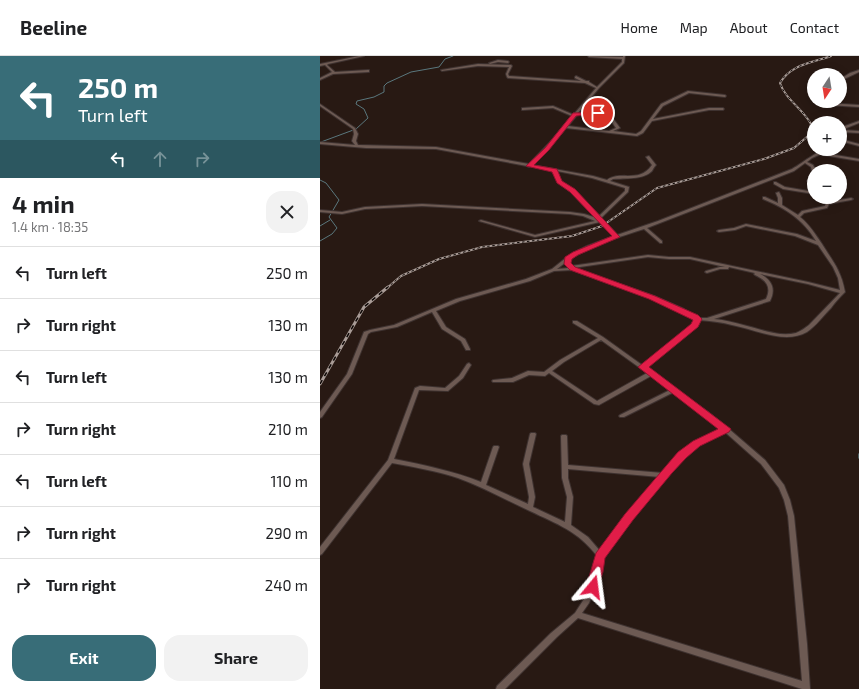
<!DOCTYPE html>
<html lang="en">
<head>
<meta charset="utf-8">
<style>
  :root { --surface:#fff; --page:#f2f2f2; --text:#202124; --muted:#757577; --line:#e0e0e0; --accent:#386d78 }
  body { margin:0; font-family:"Exo 2",sans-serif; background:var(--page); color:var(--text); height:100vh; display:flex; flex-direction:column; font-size:15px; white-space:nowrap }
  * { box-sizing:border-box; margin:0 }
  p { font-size:13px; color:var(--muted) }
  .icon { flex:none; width:22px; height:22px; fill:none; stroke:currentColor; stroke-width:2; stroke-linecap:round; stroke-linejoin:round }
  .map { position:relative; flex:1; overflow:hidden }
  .side { display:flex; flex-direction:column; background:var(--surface); width:320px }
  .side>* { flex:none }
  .guide { background:#386d78; color:#fff; overflow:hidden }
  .needle { width:26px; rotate:192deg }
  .fabs { position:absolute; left:487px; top:12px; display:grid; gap:8px }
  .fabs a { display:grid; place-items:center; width:40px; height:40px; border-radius:50%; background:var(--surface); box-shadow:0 2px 10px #0003; font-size:20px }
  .pin { position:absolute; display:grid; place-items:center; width:34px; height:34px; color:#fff; margin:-17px; border:2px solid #fff; border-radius:50%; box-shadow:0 1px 4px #0007 }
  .me { position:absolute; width:44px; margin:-22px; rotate:16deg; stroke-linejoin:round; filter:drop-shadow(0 0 3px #0008) }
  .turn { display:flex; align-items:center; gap:14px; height:84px; padding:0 12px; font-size:18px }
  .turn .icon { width:52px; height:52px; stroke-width:2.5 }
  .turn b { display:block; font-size:28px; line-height:34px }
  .lanes { display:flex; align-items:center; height:38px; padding:0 12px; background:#0003; justify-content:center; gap:20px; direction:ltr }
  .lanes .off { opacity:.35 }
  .round { display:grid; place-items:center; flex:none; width:42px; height:42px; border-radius:16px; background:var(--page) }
  .summary { display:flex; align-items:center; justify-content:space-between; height:68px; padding:0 12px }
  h1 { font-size:24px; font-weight:700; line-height:30px }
  .primary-button { display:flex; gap:8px; margin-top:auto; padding:8px 12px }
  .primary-button a { flex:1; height:46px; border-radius:16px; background:var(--accent); color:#fff; font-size:16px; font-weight:700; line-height:46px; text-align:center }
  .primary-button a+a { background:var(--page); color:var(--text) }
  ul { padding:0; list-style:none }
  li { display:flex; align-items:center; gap:12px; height:52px; padding:0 12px; border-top:1px solid var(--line) }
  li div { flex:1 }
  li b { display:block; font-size:15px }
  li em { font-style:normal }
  header { display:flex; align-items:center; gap:24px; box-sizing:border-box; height:56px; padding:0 20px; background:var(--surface); border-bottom:1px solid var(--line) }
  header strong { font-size:19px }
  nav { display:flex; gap:22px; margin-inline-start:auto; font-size:14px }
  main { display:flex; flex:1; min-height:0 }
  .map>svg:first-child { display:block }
</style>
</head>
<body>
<header>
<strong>Beeline</strong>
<nav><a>Home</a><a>Map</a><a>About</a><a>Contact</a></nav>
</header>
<main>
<section class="side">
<div class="guide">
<div class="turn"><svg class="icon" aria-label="left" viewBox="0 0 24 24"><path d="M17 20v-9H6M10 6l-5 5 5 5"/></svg><div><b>250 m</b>Turn left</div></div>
<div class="lanes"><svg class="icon" aria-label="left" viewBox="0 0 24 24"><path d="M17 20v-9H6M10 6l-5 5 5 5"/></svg><svg class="icon off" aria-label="ahead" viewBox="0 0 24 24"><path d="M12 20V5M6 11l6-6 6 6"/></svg><svg class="icon off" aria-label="right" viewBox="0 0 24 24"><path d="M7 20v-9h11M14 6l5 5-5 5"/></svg></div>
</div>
<div class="summary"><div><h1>4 min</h1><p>1.4 km · 18:35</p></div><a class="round"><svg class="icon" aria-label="close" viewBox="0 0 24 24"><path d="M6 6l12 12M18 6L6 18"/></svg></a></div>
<ul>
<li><svg class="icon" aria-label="left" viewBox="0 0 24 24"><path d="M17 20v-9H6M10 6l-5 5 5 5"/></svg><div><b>Turn left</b></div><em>250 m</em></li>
<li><svg class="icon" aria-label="right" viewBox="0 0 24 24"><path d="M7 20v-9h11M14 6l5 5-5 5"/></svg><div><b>Turn right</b></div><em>130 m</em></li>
<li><svg class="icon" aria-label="left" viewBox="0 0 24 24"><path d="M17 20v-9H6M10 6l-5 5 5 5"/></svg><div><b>Turn left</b></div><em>130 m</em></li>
<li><svg class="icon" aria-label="right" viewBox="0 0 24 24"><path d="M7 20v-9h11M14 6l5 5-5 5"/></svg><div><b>Turn right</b></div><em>210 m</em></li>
<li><svg class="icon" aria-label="left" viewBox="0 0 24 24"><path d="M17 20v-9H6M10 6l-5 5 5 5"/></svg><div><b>Turn left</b></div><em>110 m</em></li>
<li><svg class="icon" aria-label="right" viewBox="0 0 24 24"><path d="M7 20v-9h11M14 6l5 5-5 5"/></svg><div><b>Turn right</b></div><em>290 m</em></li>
<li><svg class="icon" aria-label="right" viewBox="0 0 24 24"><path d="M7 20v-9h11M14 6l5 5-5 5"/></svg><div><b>Turn right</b></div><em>240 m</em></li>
</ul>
<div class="primary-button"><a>Exit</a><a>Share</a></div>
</section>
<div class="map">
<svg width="539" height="633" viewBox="0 0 539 633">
  <rect width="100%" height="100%" fill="#281913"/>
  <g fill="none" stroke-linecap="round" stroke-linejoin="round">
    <path stroke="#5a777d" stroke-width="1" d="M1 86 36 73 48 62 44 53 36 48 37 45 54 41 64 36V30L67 27 91 16 119 11 125 3 133 0
      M0 124 6 127 19 144 9 161 17 172 12 178 0 185
      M0 170 10 164"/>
    <path stroke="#5a777d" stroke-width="1.5" d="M539 398V402"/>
    <defs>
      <path id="minor" d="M39 0H44L8 8 7 9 15 16 48 14H49V16L13 18 0 24V22L12 16 5 9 0 10V8Z
        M268 0 303 1V0H305L304 7 279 32 258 57 278 56 289 57 300 72 293 75 316 78 321 75 341 48 368 35 405 39 406 40 405 41 369 37 343 50 333 63 389 52H403L404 53 403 54H389L332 65 323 77 317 80 246 72 223 98 212 109 273 120 287 124C300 114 319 128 332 109L326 101 329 100 336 109C334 111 333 113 332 115 323 124 305 122 293 123L290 125 309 131 308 136 281 162 297 179 338 165 472 113C485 106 497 93 513 93L504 97 539 103V105L503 99 501 98 492 102 487 106 493 109 496 115H494V116L492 115 491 111 485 107 474 115 327 172 342 185V187H340L324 173C299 181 273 189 250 203V208L251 210 328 199 349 201H370L488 226 520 234 518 222 513 211 498 189 475 180 426 170 415 174 399 176 397 175 399 174 414 172 426 168 477 178 496 185C483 163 465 152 443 143V141H445L458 147V142L456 137 459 136 462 142V149L478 159 482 155 505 150 506 147 499 141H503L509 146 531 142 533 143 531 144 509 148 507 152 484 157 480 161C490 169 495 178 502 188 513 206 521 214 525 236 520 241 515 246 511 252 503 260 496 270 487 276 465 289 434 273 412 269 401 266 390 265 379 264L377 270 326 311 331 316H334V318L388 356 406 371 408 372 409 373 445 404 464 429 470 444 474 460 487 588 490 633H482L258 562 237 581 185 633H176L177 630 231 577 255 557 264 543 270 531 277 500C258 475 237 468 210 455 186 444 163 431 138 422 117 415 94 411 72 407L2 498 0 499V491L68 404 95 332 100 330 125 332 139 320 147 308 149 307 151 309 143 322 128 335 99 334 74 403C104 409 133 415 161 426L173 391 174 390H178L179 391 166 429 208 448 209 441 203 408 210 378 211 377H215L216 378 209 408 215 441 213 451 245 466 247 441 242 422 241 380 242 379H246L247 380 248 409 343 417 360 398 375 387 401 373 384 358 354 336 304 361H300L299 360 300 359 350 334 331 320 279 349 274 348 229 317 225 320 209 319 193 326H173L172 325 173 324 192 322 208 315 224 316 240 304 278 282 253 267V265H257L283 281 322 309 373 268 375 263 360 255 330 242 252 214 234 215 210 225 140 245 116 255 126 271 145 283 150 293V294H146L141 285 122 273 112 256 77 271 51 276 48 278 32 318 2 361 0 362V356L27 318 44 276 50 274 74 269 136 243 206 223 232 213 247 201 257 195 267 190 294 180 280 166 215 181 159 165 161 164 215 179 275 165 263 160 250 158 102 150 45 153 22 158 0 156V154L22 156 45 151 102 148 250 156 264 158 277 162 251 136 239 127 233 115 210 110 209 111 207 110 116 93 46 92 0 88V86L35 89 32 85 34 78 33 73 0 50V48L35 72 38 78 36 85 38 89 116 91 209 108 232 84 252 60 233 52 203 54H202V52L233 50 254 59V57H255L276 32 265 27 188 22 187 21 186 18 189 11 158 10 122 15 121 14 158 8 191 9 192 10 188 18 189 20 261 25 255 22V21L256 20 266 25H269V26L277 31 302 6V3L269 1ZM278 58 287 59 296 72 289 75 248 70 257 59ZM237 115 272 122 305 132V135L279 160 253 134 241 125ZM328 201 349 203H370L405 211H400L386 215 385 216 387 217 400 213H408L409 211 435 217 434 218 435 219C446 224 452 231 446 243L387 262H378L364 253 334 240 253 212ZM246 206V208L249 212 237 213ZM440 218 488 228 520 237 489 269C485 272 481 275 476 277 460 281 443 274 427 270 416 267 405 264 394 263L450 245C456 233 452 224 440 218ZM281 284 327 317 277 345 232 315 244 306ZM405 376 441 408 459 432 464 444 468 460 479 588 482 625 262 557 269 547 276 531 283 501 311 463 364 400 379 389ZM248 413 340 421 307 459 280 495 268 481 251 469 253 441 248 422Z
        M178 4 188 5 189 6 188 7 178 6 170 8 169 7Z
        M539 14V16L520 25V23L530 17Z
        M499 45H502L507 47 539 49V51L506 49Z
        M539 65V67L524 73 523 74 539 75V77L520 76V73L522 71Z
        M520 83 539 88V90L520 85Z
        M494 121V123L490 126 487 125Z
        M454 126H456L465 131 494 136V138L463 133 454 128Z"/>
    </defs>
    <use href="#minor" stroke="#3e3230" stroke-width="2"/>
    <use href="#minor" fill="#6d5a53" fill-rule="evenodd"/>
    <defs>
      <path id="rail-far1" d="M67 232 81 220 119 203 162 191 252 180 282 170 337 132 444 103 474 92 488 80 491 68C483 53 465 43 460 27 471 8 492 7 511 0"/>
      <path id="rail" d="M0 328 44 251 68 231"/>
    </defs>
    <use href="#rail-far1" stroke="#a99c97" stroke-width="2"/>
    <use href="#rail" stroke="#a99c97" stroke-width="3"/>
    <use href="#rail-far1" stroke="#0c0604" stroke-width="1" stroke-dasharray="2.5" stroke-linecap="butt"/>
    <use href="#rail" stroke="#0c0604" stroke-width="1.5" stroke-dasharray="4.5" stroke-linecap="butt"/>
  </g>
  <path fill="#e11d48" stroke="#92132f" d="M280 56 281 57 278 58 256 60 229 94 214 109 237 113 242 125 255 133 300 181 258 199 252 203 251 207 255 211 335 240 378 259 382 263 378 271 329 311 411 373 409 376 380 390 366 402 352 417 313 464 285 502 283 516 277 535 273 537 268 535 266 531 276 497 305 458 358 396 373 385 398 373 318 311 371 268 373 264 329 243 250 214 244 208 245 201 253 196 292 180 250 136 237 127 232 116 206 110 225 92 253 57Z"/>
</svg>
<div class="fabs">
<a><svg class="needle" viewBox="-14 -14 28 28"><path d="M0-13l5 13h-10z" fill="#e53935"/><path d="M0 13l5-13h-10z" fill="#757577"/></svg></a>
<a>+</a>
<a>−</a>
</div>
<div class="pin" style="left:278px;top:57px;background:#d93025"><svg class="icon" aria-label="arrive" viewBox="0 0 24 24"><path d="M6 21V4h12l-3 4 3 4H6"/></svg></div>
<svg class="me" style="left:273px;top:531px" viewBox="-20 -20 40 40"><path d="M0-17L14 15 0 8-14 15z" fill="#e11d48" stroke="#fff" stroke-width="4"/></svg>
</div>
</main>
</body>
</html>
